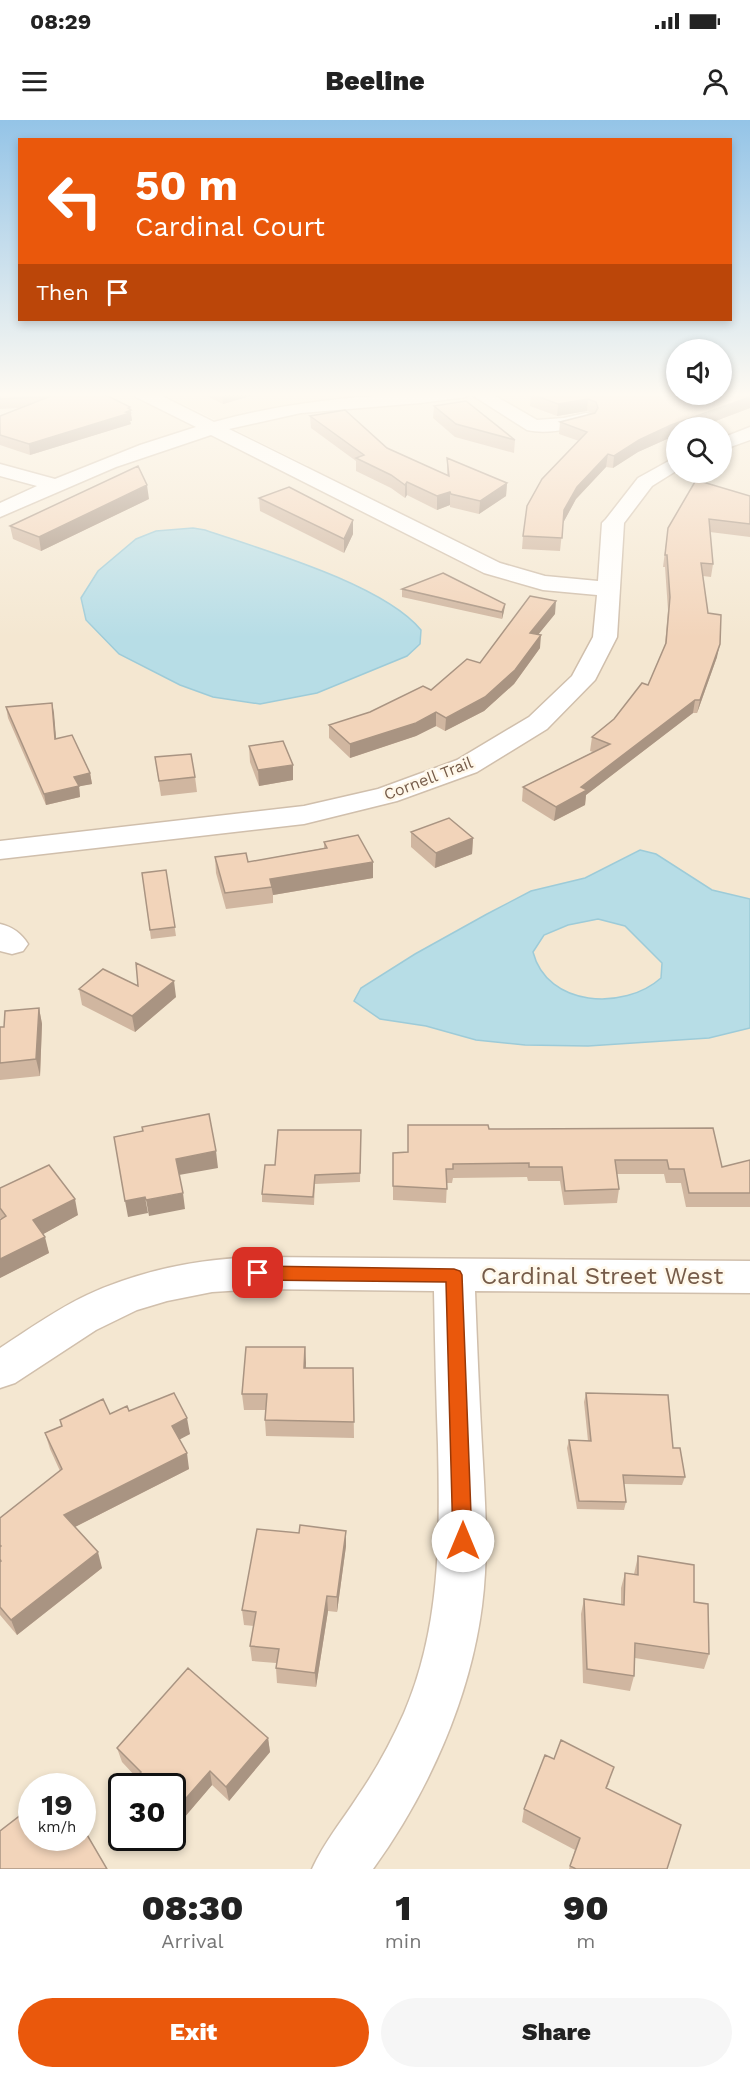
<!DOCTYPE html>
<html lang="en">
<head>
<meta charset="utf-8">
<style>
  :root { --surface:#fff; --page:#f6f6f6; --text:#222; --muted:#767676; --accent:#ea580c }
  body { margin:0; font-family:"Work Sans",sans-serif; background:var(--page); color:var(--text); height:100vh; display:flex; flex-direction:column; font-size:22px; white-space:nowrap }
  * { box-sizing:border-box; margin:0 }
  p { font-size:20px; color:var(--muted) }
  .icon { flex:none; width:33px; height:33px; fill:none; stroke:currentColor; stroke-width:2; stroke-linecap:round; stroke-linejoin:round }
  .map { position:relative; height:1749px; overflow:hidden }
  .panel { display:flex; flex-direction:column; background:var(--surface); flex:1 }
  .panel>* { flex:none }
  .guide { position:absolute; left:18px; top:18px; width:714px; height:183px; border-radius:0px; box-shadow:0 3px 9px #0003; background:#ea580c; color:#fff; overflow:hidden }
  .controls { position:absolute; left:666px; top:219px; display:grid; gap:12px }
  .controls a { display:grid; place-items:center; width:66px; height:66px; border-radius:50%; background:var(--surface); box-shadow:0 3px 9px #0003; font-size:30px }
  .speed { position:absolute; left:18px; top:1653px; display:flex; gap:12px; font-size:30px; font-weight:700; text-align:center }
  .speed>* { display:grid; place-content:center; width:78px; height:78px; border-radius:50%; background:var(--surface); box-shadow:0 3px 9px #0003; line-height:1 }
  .speed small { font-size:15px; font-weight:400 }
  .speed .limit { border:3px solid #111; border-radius:9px; background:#fff; color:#111 }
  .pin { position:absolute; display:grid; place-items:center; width:51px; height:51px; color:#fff; margin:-26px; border-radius:12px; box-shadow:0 3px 9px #0006 }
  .me { position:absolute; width:66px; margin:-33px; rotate:0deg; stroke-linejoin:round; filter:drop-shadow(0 0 4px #0008) }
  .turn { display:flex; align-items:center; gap:21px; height:126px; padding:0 18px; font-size:27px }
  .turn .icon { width:78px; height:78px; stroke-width:2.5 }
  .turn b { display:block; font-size:42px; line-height:51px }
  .then { display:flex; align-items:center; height:57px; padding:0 18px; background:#0003; gap:12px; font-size:22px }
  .eta { display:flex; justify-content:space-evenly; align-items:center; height:102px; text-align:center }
  .eta b { font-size:36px; font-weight:800; line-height:42px }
  .primary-button { display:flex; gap:12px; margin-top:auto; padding:12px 18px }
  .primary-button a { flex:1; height:69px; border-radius:36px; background:var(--accent); color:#fff; font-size:24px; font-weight:800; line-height:69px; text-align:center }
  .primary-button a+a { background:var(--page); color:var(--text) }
  .status { display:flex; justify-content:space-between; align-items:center; height:42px; padding:0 30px; background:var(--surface); direction:ltr }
  .status svg { height:16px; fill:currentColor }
  header { display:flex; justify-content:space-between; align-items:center; height:78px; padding:0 18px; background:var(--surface); font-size:27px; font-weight:800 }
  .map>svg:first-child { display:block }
</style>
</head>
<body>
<div class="status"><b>08:29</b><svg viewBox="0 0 49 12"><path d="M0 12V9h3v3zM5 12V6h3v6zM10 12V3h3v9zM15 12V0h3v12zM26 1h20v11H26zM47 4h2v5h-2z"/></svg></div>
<header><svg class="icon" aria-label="menu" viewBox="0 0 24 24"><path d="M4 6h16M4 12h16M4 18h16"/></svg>Beeline<svg class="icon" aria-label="person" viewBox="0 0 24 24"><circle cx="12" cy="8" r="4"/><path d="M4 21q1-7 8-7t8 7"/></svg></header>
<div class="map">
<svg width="750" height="1749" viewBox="0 0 750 1749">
  <rect width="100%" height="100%" fill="#fdf4e3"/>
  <path fill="#f4e7d1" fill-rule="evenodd" d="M0 273H142L295 350 308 346 161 273H750V1749H0ZM676 308H722V352H676ZM32 1666H82V1718H32ZM122 1666H172V1718H122Z"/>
  <path fill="#b7dde6" stroke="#9dcbd8" stroke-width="1.5" fill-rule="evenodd" d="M193 408 205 410C263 430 383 464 421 510L420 524 407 536 317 573 260 584 213 577 180 565 119 534 86 500 81 478 98 451 136 419 156 411Z
    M640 730 656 734 712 770 750 779V908L709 918 588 926 525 925 476 920 426 906 380 899 354 881 361 868 415 834 487 794 531 771 585 758ZM598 799 625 806 662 843 661 858C624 891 547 887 533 832L544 815 568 805Z"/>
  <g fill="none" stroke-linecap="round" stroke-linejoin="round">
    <defs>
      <path id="minor" d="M133 273H156L214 302C297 279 383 273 469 273L466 277 420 283 301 293 229 309 500 443 545 456 598 461 602 403 606 399 638 358 676 337V351L652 366 624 403 617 517 595 560 547 609 477 652 397 681 304 704 0 739V721L304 686 378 669 457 640 529 597 572 556 593 517 597 475 543 470 484 453 211 315 116 347 0 397V383L37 366 0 356V344L55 359 140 325 196 307 136 277Z
        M469 273H490L537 300 564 298 586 293 593 295 595 299 593 303C572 308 548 315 527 310Z
        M750 307V320L722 330V318Z
        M0 804C13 807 21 813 28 824L23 831 12 834 0 831Z
        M258 1137 750 1141V1173L475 1171C477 1223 479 1274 482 1326 485 1379 489 1432 482 1486 470 1579 428 1673 373 1749H312C324 1722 342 1701 358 1676 376 1650 391 1622 404 1593 441 1507 440 1416 438 1325 436 1274 435 1222 434 1171L258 1169 212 1172 167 1181 137 1190 96 1210 15 1263 0 1268V1228C29 1209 57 1189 87 1175 141 1150 199 1139 258 1137Z"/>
    </defs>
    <use href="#minor" stroke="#d0bfac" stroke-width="3"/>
    <use href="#minor" fill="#fff" fill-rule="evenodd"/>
  </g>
  <path fill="#d0b6a0" d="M0 273H102L130 287 132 301H130L131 304 30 335 0 325V296L20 288 0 289Z
    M201 273H260L223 284Z
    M750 273V288L697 308H676V315L638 332 613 348 606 347 576 379 563 403 560 431 522 429 523 416 579 321 559 314 560 302 594 294 587 291 557 296 530 286 531 274Z
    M434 286 515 320 514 333 455 317 433 298Z
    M310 296 387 328 447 355V338L507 363 506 376 479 394 450 387V385L437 390 407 375 405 378 391 368 356 351V341L311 308Z
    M750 376V417L710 412 713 444 711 457 703 456 708 493 717 537 697 593H693L586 675 585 685 554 701 522 681 523 667 593 632 590 631 592 617 614 599 648 565 665 525 668 490 665 447H663L668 408Z
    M259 378 353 414 344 433 260 391Z
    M149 379 41 431 13 419 10 406Z
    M402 469 505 484 504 491 502 499 402 477Z
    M555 494 538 514 540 528 514 564 484 591 445 611 436 606 416 616 350 638 329 618V605L370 592 431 570 480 543Z
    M52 583 56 619 90 653 92 664 79 666 80 677 46 685 8 598 6 587Z
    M249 626 293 645V660L259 666 250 642Z
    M155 637 195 657 197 672 161 676Z
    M411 712 473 718 472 734 435 748 411 727Z
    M324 722 373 758 273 775V783L226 789 216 753 215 737 248 742 324 728Z
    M166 750 176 816 151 819 142 753Z
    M138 866 176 877 135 912 82 885 79 869Z
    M39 888 42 904 40 956 0 960V907H4Z
    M408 1005 489 1009 722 1047 750 1040V1087H686L681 1063H666L664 1054H617L619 1069 617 1083 564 1085 560 1061H528L527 1057 453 1058 452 1063H447L446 1083 393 1080V1033L408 1032Z
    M361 1010 360 1062 315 1064 314 1085 262 1082V1074L275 1045Z
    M0 1068 78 1095 43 1114 49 1133 0 1158V1100L1 1099 0 1098Z
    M305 1227 306 1248H353L354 1318 266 1316 265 1300V1290H244L242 1274Z
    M586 1273 673 1328 685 1357 682 1365 624 1364 626 1382 624 1390 577 1389 567 1328 569 1320 588 1321 584 1282Z
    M129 1291 190 1314 179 1319 189 1349 75 1407 102 1448 17 1515 0 1495V1398L60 1351 50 1329 45 1313 61 1306 60 1300Z
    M346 1411V1426L337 1492 328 1491 316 1567 277 1563 276 1548V1543L252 1541 250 1526 254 1506 244 1505 242 1490 299 1413Z
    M638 1436 694 1482 709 1534 704 1549 635 1538 634 1556 630 1571 583 1563 581 1494 584 1479 621 1485V1468L625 1453 634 1454Z
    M268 1618 270 1632 229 1681 212 1665 177 1706 172 1701V1666L136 1657 122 1642 117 1628Z
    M554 1639 610 1661 607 1668 667 1749H569L575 1730 522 1702 524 1689Z"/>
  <path fill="#a99482" d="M222 273H260L223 284Z
    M750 277V288L697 308H676V315L638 332 613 348 614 336 639 320 671 305Z
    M588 279 587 291 557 296 558 284Z
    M130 287 132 301H130L131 304 30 335 29 324Z
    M608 334 606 347 576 379 563 403 564 390 577 367Z
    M407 362V375L405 378V365Z
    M507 363 506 376 479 394 480 381Z
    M147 365 149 379 41 431 39 417Z
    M450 372V385L437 390V376Z
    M353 400V414L344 433V419Z
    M556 481 555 494 529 526 530 513Z
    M505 484 504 491 502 499V492Z
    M541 515 540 528 514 564 484 591 445 611 446 598Z
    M720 524 717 537 697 593 700 580Z
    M695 580 693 593 586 675 585 685 554 701 556 687 581 667Z
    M52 583 54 593 57 629 55 619Z
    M436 592V606L416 616 350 638V624Z
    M293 645V660L259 666 258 650Z
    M90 653 92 664 76 667 74 657Z
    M79 666 80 677 46 685 44 674Z
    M473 718 472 734 435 748 436 733Z
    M373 742V758L273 775 270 759Z
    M174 861 176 877 135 912 132 896Z
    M39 888 42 904 40 956 36 939Z
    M216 1031 218 1048 179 1055 176 1039Z
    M183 1073 185 1089 149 1096 146 1080Z
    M145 1077 148 1093 128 1097 125 1081Z
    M75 1079 78 1095 38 1117 33 1100Z
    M45 1117 49 1133 0 1158V1139Z
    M305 1227 306 1243 305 1264 304 1248Z
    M187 1298 190 1314 175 1322 172 1306Z
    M187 1333 189 1349 69 1410 64 1395Z
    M346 1411V1426L337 1492V1477Z
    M98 1432 102 1448 17 1515 11 1500Z
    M327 1476 328 1491 316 1567 315 1553Z
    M268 1618 270 1632 229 1681 226 1667Z
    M210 1651 212 1665 177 1706 173 1693Z"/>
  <path fill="#f2d4ba" stroke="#a99482" stroke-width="1.5" d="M0 273H102L130 287 128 288 131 290 126 292 130 293 29 324 0 315V296L51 276 0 279Z
    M535 273H676V274H722V273H750V277L671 305 639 320 614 336 608 334 577 367 564 390 562 418 523 416 527 386 542 359 587 312 560 302 595 293 598 288 596 282 588 279 558 284 531 274Z
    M466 281 515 320 456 304 434 286Z
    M345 290 387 328 449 356 447 338 507 363 480 381 451 374 450 372 437 376 407 362 405 365 391 355 356 338 364 335 310 296Z
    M138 346 147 365 39 417 10 406Z
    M696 360 750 376V404L709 399 713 444 701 443 708 493 721 495 720 524 700 580H695L581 667 587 670 556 687 523 667 610 624 592 617 614 599 642 563 648 565 666 523 670 477 667 435H665L668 408Z
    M289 367 353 400 344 419 259 378Z
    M443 453 505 484 502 492 402 469Z
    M530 476 556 481 530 513 541 515 515 550 485 577 446 598 436 592 416 603 350 624 329 605 370 592 423 566 431 570 467 539 480 543Z
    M52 583 55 619 72 615 90 653 74 657 79 666 44 674 6 587Z
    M283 621 293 645 258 650 249 626Z
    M191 634 195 657 159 661 155 637Z
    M449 698 473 718 436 733 411 712Z
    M358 715 373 742 270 759 272 767 225 773 215 737 246 733 248 742 327 728 324 722Z
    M166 750 175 807 150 810 142 753Z
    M136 843 174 861 132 896 79 869 103 849 138 866Z
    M39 888 36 939 0 943V907H4L5 891Z
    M209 994 216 1031 176 1039 183 1073 146 1080 145 1077 125 1081 114 1017 143 1011 142 1007Z
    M408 1005H488L489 1009 713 1008 722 1047 750 1040V1073H689L684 1049H669L667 1040H615L619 1069 565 1071 562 1047H529V1043L453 1044V1049H446L447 1069 393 1066V1033L408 1032Z
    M278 1010H361L360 1053 315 1055 313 1077 262 1074 265 1045H275Z
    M49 1045 75 1079 33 1100 45 1117 0 1139V1100L6 1096 0 1088V1068Z
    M246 1227H305L304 1248H353L354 1302 265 1300 267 1274H242Z
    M174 1273 187 1298 172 1306 187 1333 64 1395 98 1432 11 1500 0 1487V1442L1 1441 0 1439V1427L1 1426 0 1425V1398L62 1349 45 1313 62 1306 60 1300 103 1279 110 1294 127 1286 129 1291Z
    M586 1273 668 1275 673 1328H680L685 1357 623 1355 626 1382 579 1381 569 1320 591 1321Z
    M300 1405 346 1411 337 1477 327 1476 315 1553 276 1548 279 1529 250 1526 256 1492 242 1490 257 1409 299 1413Z
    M638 1436 694 1445V1482L708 1484 709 1534 635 1523 634 1556 587 1549 584 1479 624 1485 625 1453 638 1455Z
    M188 1548 268 1618 226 1667 210 1651 173 1693 172 1692V1666H128L141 1652 117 1628Z
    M561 1620 614 1647 606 1668 681 1705 667 1749H576L570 1746 580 1718 524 1689 545 1635 554 1639Z
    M26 1691 32 1702V1718H75L77 1720 80 1718H82V1715L86 1713 107 1749H0V1711Z"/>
  <linearGradient id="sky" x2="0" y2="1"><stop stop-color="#94c4e7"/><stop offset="0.53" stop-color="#fefaf2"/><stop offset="1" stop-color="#fefaf2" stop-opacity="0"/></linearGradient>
  <rect width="750" height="518" fill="url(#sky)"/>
  <path fill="#ea580c" stroke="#983908" stroke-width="1.5" d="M258 1146 454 1149 460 1151 462 1155 472 1421 469 1428 463 1430 456 1428 453 1421 446 1162 258 1160 252 1158 250 1153 252 1148Z"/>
  <g text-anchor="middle" stroke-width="5" stroke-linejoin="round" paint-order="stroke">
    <g font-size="16" fill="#755b49" stroke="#fff8ea">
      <text transform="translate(428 658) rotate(-21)" y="6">Cornell Trail</text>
    </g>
    <g font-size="24" fill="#755b49" stroke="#fff8ea">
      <text x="602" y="1164">Cardinal Street West</text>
    </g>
  </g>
</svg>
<div class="controls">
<a><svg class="icon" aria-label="sound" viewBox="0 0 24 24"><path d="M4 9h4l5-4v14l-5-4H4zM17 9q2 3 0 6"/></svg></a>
<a><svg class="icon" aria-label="search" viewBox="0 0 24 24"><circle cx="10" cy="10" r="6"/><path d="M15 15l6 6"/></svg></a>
</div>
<div class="speed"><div>19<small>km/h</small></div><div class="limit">30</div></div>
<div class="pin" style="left:258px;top:1153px;background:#d93025"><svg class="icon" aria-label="arrive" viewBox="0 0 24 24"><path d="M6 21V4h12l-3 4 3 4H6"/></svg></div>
<svg class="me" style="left:463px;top:1421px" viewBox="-20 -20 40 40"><circle r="19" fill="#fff"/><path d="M0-13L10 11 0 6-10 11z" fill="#ea580c"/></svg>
<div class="guide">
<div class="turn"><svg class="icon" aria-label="left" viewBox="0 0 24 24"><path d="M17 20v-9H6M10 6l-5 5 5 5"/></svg><div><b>50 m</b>Cardinal Court</div></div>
<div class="then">Then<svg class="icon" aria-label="arrive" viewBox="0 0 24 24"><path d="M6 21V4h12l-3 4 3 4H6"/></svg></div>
</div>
</div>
<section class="panel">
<div class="eta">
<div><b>08:30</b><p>Arrival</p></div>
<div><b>1</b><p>min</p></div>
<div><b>90</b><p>m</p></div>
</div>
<div class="primary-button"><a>Exit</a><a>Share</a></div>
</section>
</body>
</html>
